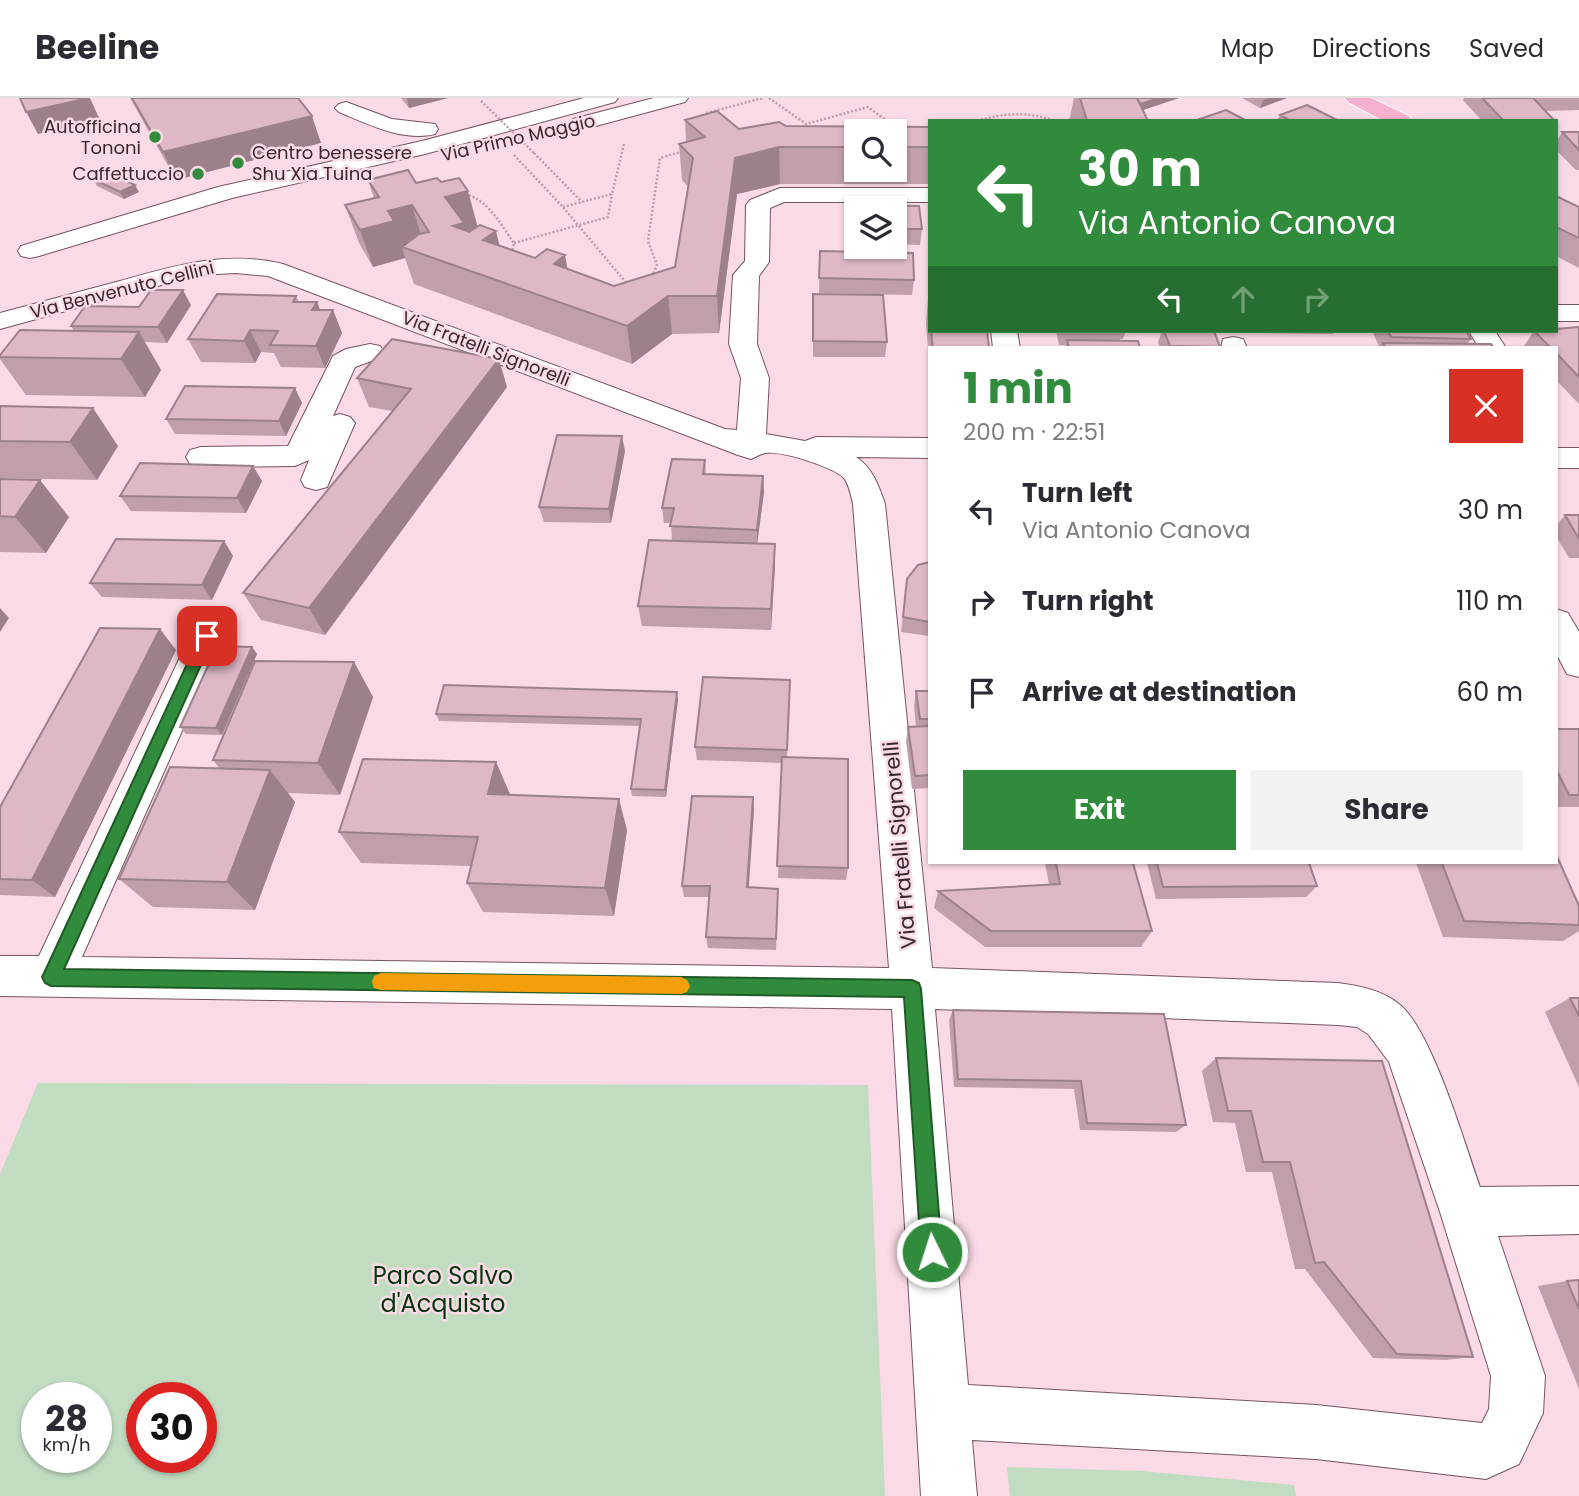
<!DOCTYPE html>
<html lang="en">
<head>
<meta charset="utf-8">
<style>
  :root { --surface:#fff; --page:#f2f2f3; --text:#2b2b33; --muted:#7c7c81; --line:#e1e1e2; --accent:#318b3c }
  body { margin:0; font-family:Poppins,sans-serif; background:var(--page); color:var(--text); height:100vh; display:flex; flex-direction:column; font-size:26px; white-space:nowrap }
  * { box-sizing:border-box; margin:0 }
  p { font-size:23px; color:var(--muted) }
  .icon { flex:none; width:38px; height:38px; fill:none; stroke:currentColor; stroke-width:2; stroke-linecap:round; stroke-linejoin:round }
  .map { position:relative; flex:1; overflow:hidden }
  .drawer { position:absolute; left:928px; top:248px; width:630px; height:518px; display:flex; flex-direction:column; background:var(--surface); border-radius:0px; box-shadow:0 2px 5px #0004 }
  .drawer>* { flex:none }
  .top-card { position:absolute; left:928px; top:21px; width:630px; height:214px; border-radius:0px; box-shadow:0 2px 5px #0004; background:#318b3c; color:#fff; overflow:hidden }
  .tools { position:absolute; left:844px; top:21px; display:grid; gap:14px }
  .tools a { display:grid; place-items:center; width:63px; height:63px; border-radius:0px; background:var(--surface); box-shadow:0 2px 5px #0004; font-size:35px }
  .speed { position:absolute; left:21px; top:1284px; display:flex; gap:14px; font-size:35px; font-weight:700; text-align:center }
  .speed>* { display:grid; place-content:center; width:91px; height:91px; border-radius:50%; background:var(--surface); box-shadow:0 2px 5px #0004; line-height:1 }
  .speed small { font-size:18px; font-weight:400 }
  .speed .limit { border:10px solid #d22; background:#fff; color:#111 }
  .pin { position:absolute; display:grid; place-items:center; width:60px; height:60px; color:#fff; margin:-30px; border-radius:14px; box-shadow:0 4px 10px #0006 }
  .me { position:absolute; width:77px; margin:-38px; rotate:356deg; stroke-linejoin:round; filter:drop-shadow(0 0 5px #0008) }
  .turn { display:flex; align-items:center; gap:24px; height:147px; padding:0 35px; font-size:32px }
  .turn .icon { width:91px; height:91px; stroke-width:2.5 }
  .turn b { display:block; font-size:49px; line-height:60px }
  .lanes { display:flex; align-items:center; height:66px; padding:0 35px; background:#0003; justify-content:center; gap:35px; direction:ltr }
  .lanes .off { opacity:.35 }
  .round { display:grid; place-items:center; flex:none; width:74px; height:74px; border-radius:0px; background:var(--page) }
  .overview { display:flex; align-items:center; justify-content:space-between; height:119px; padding:0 35px }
  h1 { font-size:42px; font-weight:700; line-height:52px; color:var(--accent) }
  .primary-button { display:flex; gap:14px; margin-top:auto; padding:14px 35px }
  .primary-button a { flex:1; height:80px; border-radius:0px; background:var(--accent); color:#fff; font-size:28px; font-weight:700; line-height:80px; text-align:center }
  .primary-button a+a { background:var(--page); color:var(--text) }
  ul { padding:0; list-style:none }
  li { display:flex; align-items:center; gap:21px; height:91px; padding:0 35px }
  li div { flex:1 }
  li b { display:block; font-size:26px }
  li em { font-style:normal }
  header { display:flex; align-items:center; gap:42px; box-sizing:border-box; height:98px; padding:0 35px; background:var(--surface); border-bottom:2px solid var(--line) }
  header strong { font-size:33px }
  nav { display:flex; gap:38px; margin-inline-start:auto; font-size:24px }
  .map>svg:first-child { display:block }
</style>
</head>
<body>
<header>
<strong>Beeline</strong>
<nav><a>Map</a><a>Directions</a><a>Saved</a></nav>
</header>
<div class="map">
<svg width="1579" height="1398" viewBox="0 0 1579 1398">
  <rect width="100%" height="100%" fill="#fadae6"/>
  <path fill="#c1dcc1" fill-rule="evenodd" d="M38 985 868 987 885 1398H0V1076ZM37 1300H96V1360H37ZM142 1300H201V1360H142Z
    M1007 1369 1142 1373 1294 1387 1296 1398H1010Z"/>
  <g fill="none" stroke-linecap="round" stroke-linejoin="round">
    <defs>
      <path id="minor" d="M584 0H618L615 4 425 56 232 100 39 158 30 160 21 158 18 153 21 148 218 89 422 43Z
        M654 0H688L685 4 581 32 573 31 570 26 573 21Z
        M346 4 392 21 435 26 438 31 435 36C403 44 368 26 339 14L335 10 339 6Z
        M780 90H929V104H784L770 110 769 164 759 178 757 246 769 280 766 336 805 343 816 339 929 340V360L856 359C872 369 879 388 885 406L932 870 1338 885C1360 888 1382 892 1399 906 1432 932 1465 1047 1480 1089L1579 1088V1136L1498 1138 1545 1278 1543 1315 1519 1366 1486 1381 1316 1361 972 1342 977 1398H921L892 911 0 898V858H39L190 538 195 529 207 525 219 529 224 538 82 859 889 870 853 406C851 397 849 387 844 380 834 369 780 352 766 355 762 355 756 359 751 361L738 357 268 178 236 175 198 177 0 231V215C40 204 80 194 120 183 174 168 226 152 283 166L725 331 737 332 741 280 729 246 733 177 745 163 746 107 750 102ZM935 911 1338 927 1357 929 1368 936 1389 964 1440 1114 1491 1278 1489 1311 1482 1325 1316 1307 968 1287Z
        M1556 207H1579V223H1556Z
        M991 233H1017L1020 250H993Z
        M1469 233H1495L1506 250H1479Z
        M1233 239 1243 241 1247 250H1221L1223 241Z
        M370 246 380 248 384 254 380 260 355 269 333 318 340 316 350 319 355 325 327 389 316 392 305 389 301 382 309 362 295 368 201 369 190 366 186 359 190 352 201 349 288 348 333 258 346 251Z
        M1556 350H1579V370H1556Z
        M1556 511 1568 515 1579 534V579L1567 576 1556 555Z"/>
      <path id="major" d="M1345 0H1371L1409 18 1412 23H1384L1348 4Z"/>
    </defs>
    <use href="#minor" stroke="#755361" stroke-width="2"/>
    <use href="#major" stroke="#fff" stroke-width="2"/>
    <path stroke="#b99fa9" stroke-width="2.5" stroke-dasharray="2 2" stroke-linecap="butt" d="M769 0 806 26 868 9 898 31
      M706 15 763 0
      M977 23C1004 15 1028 13 1055 23
      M534 55 582 104
      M514 57 563 109 628 187
      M465 96C489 102 500 126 514 145L512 155
      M563 109 612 96 624 46
      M514 145 608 119 612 96
      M652 179 657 167 648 143 660 60 684 53"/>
    <use href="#minor" fill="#fff" fill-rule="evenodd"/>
    <use href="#major" fill="#f5b0cf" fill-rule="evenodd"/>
    <path stroke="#b99fa9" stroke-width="2.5" stroke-dasharray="2 2" stroke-linecap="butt" d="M481 3 534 55"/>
  </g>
  <path fill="#c09eab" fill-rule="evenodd" d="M130 0H298L321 45 176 82Z
    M401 0H448L409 10Z
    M1074 0H1179L1143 12 1148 23H1069Z
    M1242 0H1287L1260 10Z
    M1464 0H1579V12L1546 13 1555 23H1482L1463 2Z
    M1280 17 1336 23H1277Z
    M685 22 739 31 786 28 929 29V86H780L737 96 719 235 672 236 632 266 414 186 405 160 373 169 359 145 345 107 374 100 368 82 416 85 478 128 499 147 614 188 675 169 688 89 682 82 679 46 686 44ZM856 33H894V72H856Z
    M1562 34H1579V72H1576L1556 52V45Z
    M93 81 139 94 124 101 97 88Z
    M1556 98 1579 109V170L1556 158Z
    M851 107 919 108 922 131 920 147 894 146V110H856V146H851Z
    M820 153 914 182 912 197 819 195Z
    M813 196 887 244 885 259H813Z
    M296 198 299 204H317L320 212H333L342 235 325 270 281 269 274 255 261 254 255 265 201 264 188 241Z
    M928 202 929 233H987L989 250H929V266L926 225Z
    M191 207 167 245 145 244 161 272 145 299 26 297 0 261V257L74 233 71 228 139 209Z
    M1579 229V306L1556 282V250H1526L1524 248 1534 233Z
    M1056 233H1126L1123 241H1120L1119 243 1140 250H1065L1066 247H1059Z
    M1162 233H1214L1220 249V250H1160L1158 244Z
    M1249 233H1334L1333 236 1250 235Z
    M1372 233H1466L1471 241 1467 246 1494 250H1380Z
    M357 280 507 289 325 537 261 522 243 495 392 313 369 309Z
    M302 305 286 338 175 336 166 321Z
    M0 308 118 348 97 382 0 380Z
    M625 353 611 425 544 424 539 409Z
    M705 362 706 376 763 378 764 394 757 445 775 446V467L771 532 642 528 638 508 672 443 671 425H664L662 410Z
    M253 368 262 383 246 415 131 413 120 398Z
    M0 381 69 419 46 455 0 454Z
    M1565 417H1579V460H1569L1556 438V428Z
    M224 443 233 458 212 502 102 499 90 485Z
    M929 464V538L901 534 907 481Z
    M252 549 257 556 222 637 186 636 180 629Z
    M176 552 55 799 0 797V709Z
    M354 564 373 599 340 697 288 695 295 704 255 812 153 809 119 781 220 671 213 662Z
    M916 593H929V690L912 691 906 643 908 629H916L914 607Z
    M790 595 787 659 848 770 846 782 778 780 782 665 697 662 695 649Z
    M678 601 666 699 632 698 631 691 640 628 439 623 436 616Z
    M1556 631H1579V709H1556Z
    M496 664 510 697 627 732 614 818 483 814 467 785 471 768 361 765 339 734Z
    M753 699 754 712 748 789 778 791 776 852 708 850 706 839 709 799H684L682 788Z
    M1045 765H1133L1152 833 1141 849H985L934 810 938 793 1049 786Z
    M1147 765H1309L1317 788 1306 799 1156 801Z
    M1416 765H1556L1579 808V833L1563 843 1443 839Z
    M1570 900H1579V989L1545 914Z
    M953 912 1186 1027 1176 1034 1080 1032 1074 991 954 989 949 922Z
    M1216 960 1473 1259 1446 1262 1373 1260 1305 1171H1295L1272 1074H1246L1235 1025 1213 1024 1202 973Z
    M1579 1182V1291L1538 1188 1567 1183Z"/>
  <path fill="#9c818b" d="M90 0 100 22 38 36 26 14Z
    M407 0H448L409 10Z
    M1159 0H1179L1122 19 1124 11Z
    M1270 0H1287L1260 10 1263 2Z
    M312 18 321 45 176 82 163 54Z
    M779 49 780 86 737 96 719 235 717 198 735 60Z
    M135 87 139 94 124 101 120 94Z
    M468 93 478 130 466 133 453 128 445 99Z
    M412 107 423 144 402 149 405 160 373 169 360 132 388 113Z
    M496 133 505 170 483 142Z
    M565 157 572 195 554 166Z
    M183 192 191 207 167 245 158 229Z
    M668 198 672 236 632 266 627 228Z
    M317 204 326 227 312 212Z
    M333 212 342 235 325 270 316 248Z
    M250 232 261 254 255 265 244 243Z
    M139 234 161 272 145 299 121 261Z
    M499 261 507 289 325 537 309 510Z
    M295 290 302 305 286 338 279 323Z
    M93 310 118 348 97 382 70 344Z
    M622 338 625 353 611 425 609 411Z
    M253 368 262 383 246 415 237 400Z
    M763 378 764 394 757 447V432Z
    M40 382 69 419 46 455 15 419Z
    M224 443 233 458 212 502 202 487Z
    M775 446V467L771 532V511Z
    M0 510 9 520 0 534Z
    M160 531 176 552 55 799 32 782Z
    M252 549 257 556 222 637 216 630Z
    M354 564 373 599 340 697 318 665Z
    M677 594 678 601 666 699 665 692Z
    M496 664 510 696 502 728 488 696Z
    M270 672 295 704 255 812 227 784Z
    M753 699 754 712 748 801 747 789Z
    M619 701 627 732 614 818 605 790Z"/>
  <path fill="#dfb8c7" stroke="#9c818b" stroke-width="2" d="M20 0H89L26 14Z
    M132 0H298L312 18 163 54Z
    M1080 0H1137L1148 23H1087Z
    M1137 0H1159L1140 6Z
    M1482 0H1533L1555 23H1504Z
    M1307 7 1337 22 1291 23 1280 17Z
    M1226 12 1247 23 1197 22Z
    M717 13 739 31 779 24 786 28 929 29V49H894V33H856V49H779L735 60 717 198H668L627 228 402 149 419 136 429 134 412 107 388 113 394 123 360 132 345 107 379 99 368 82 408 72 416 85 437 80 441 84 459 80 468 93 445 99 464 125 453 128 469 134 480 127 496 133 483 142 535 160 547 151 565 157 554 166 614 188 675 169 693 60 679 46 705 39 685 22Z
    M1562 34H1579V52Z
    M108 74 135 87 120 94 93 81Z
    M1556 98 1579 109V140L1556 129Z
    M851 107 919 108 922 131H894V110H856V131H851Z
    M820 153 913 155 914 182 819 180Z
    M151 192H183L158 229 71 228 85 208 139 209Z
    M217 196 296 198 293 204H317L312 212H333L316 248 270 247 278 233 250 232 244 243 188 241Z
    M813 196 883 197 887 244 813 243Z
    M1579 229V279L1556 255V250H1551L1534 233H1556V231Z
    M20 232 139 234 121 261 0 259V257Z
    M931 233H987L989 250H933Z
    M1164 233H1214L1220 249 1170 248Z
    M1388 233H1466L1471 241 1391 239Z
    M392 241 499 261 309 510 243 495 411 291 357 280Z
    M1067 242 1138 243 1140 250H1069Z
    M1383 245 1491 246 1494 250H1386Z
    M185 288 295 290 279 323 166 321Z
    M0 308 93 310 70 344 0 343Z
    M557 337 622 338 609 411 539 409Z
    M672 361 705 362 703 376 763 378 757 432 670 428 674 410H662Z
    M140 365 253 368 237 400 120 398Z
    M0 381 40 382 15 419 0 418Z
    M1565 417H1579V441Z
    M116 441 224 443 202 487 90 485Z
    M649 442 775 446 771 511 638 508Z
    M929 464V524L903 519 907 481 918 467Z
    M100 530 160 531 32 782 0 781V709Z
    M217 548 252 549 216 630 180 629Z
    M255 563 354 564 318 665 213 662Z
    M703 579 790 582 787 652 695 649Z
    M444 587 677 594 665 692 631 691 641 621 436 616Z
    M916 593H929V621H920Z
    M929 628V677L915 678 908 629Z
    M1556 631H1579V697H1569L1556 671Z
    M782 659 848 661V770L777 768Z
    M363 661 496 664 488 696 619 701 605 790 467 785 478 739 339 734Z
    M170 669 270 672 227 784 119 781Z
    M692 698 753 699 747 789 778 791 776 841 706 839 710 788H682Z
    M1556 756 1579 808V827L1464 823 1442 765H1556Z
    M1056 765H1133L1152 833H991L938 793 1060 786Z
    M1157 765H1309L1317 788 1163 789Z
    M1570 900H1579V918Z
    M953 912 1164 916 1186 1027 1087 1025 1081 983 958 981Z
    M1216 960 1382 963 1473 1259 1397 1256 1324 1164 1315 1165 1290 1064H1263L1251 1013H1228Z
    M1579 1182V1211L1567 1183Z"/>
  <path fill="#318b3c" stroke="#205a27" stroke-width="2" d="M207 533 214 538 64 871 912 882 919 885 921 891 942 1154 939 1162 932 1165 924 1162 921 1154 904 899 51 888 45 885 42 879 45 873 200 538Z"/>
  <path fill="#f59e0b" d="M381 875 681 879 687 882 690 888 687 894 681 896 381 892 374 890 372 884 374 878Z"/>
  <g fill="#318b3c" stroke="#fadae6" stroke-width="2.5">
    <circle cx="155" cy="39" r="7"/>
    <circle cx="238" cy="65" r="7"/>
    <circle cx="198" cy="76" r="7"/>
  </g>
  <g text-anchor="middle" stroke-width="5" stroke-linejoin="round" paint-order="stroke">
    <g font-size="18" fill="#37282e" stroke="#fadae6" text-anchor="end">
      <text x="141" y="35">Autofficina<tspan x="141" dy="21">Tononi</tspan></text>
      <text x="252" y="61" text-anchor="start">Centro benessere<tspan x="252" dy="21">Shu Xia Tuina</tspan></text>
      <text x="184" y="82">Caffettuccio</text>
    </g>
    <g font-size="18" fill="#37282e" stroke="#fadae6">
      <text transform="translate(518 40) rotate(-13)" y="6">Via Primo Maggio</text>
      <text transform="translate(122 192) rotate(-14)" y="6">Via Benvenuto Cellini</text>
      <text transform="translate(486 251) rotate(21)" y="6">Via Fratelli Signorelli</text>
    </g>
    <g font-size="21" fill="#37282e" stroke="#fadae6">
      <text transform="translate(900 747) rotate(-95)" y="7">Via Fratelli Signorelli</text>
    </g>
    <g font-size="24" fill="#04370d" stroke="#fadae6">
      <text x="443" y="1186">Parco Salvo<tspan x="443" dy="28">d'Acquisto</tspan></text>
    </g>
  </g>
</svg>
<div class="tools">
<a><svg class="icon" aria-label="search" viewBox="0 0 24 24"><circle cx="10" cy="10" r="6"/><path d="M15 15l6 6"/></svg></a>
<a><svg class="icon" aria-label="layers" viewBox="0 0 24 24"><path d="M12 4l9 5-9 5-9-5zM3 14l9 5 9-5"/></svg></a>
</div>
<div class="speed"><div>28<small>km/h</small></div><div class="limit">30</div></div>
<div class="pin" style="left:207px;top:538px;background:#d93025"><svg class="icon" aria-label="arrive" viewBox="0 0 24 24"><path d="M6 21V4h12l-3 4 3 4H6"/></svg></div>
<svg class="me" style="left:932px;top:1154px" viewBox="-20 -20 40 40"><circle r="17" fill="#318b3c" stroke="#fff" stroke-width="3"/><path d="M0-11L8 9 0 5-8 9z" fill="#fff"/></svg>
<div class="top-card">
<div class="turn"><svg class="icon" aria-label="left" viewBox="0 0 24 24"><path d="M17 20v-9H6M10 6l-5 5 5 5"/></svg><div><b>30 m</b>Via Antonio Canova</div></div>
<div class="lanes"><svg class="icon" aria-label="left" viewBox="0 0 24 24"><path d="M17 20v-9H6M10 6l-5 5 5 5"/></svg><svg class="icon off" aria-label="ahead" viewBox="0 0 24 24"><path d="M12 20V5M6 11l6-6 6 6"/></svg><svg class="icon off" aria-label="right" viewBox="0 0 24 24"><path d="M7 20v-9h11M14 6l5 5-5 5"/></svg></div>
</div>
<section class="drawer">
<div class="overview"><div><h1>1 min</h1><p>200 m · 22:51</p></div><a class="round" style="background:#d93025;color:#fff"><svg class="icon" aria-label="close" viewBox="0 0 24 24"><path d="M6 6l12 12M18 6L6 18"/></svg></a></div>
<ul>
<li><svg class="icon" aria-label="left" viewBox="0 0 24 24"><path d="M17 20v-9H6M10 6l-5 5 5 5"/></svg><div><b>Turn left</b><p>Via Antonio Canova</p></div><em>30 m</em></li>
<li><svg class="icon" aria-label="right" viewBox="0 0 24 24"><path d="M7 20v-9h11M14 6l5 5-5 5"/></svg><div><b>Turn right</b></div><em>110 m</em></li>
<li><svg class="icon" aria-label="arrive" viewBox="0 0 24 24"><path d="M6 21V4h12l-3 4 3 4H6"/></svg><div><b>Arrive at destination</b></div><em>60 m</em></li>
</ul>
<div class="primary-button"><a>Exit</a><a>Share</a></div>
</section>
</div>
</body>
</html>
